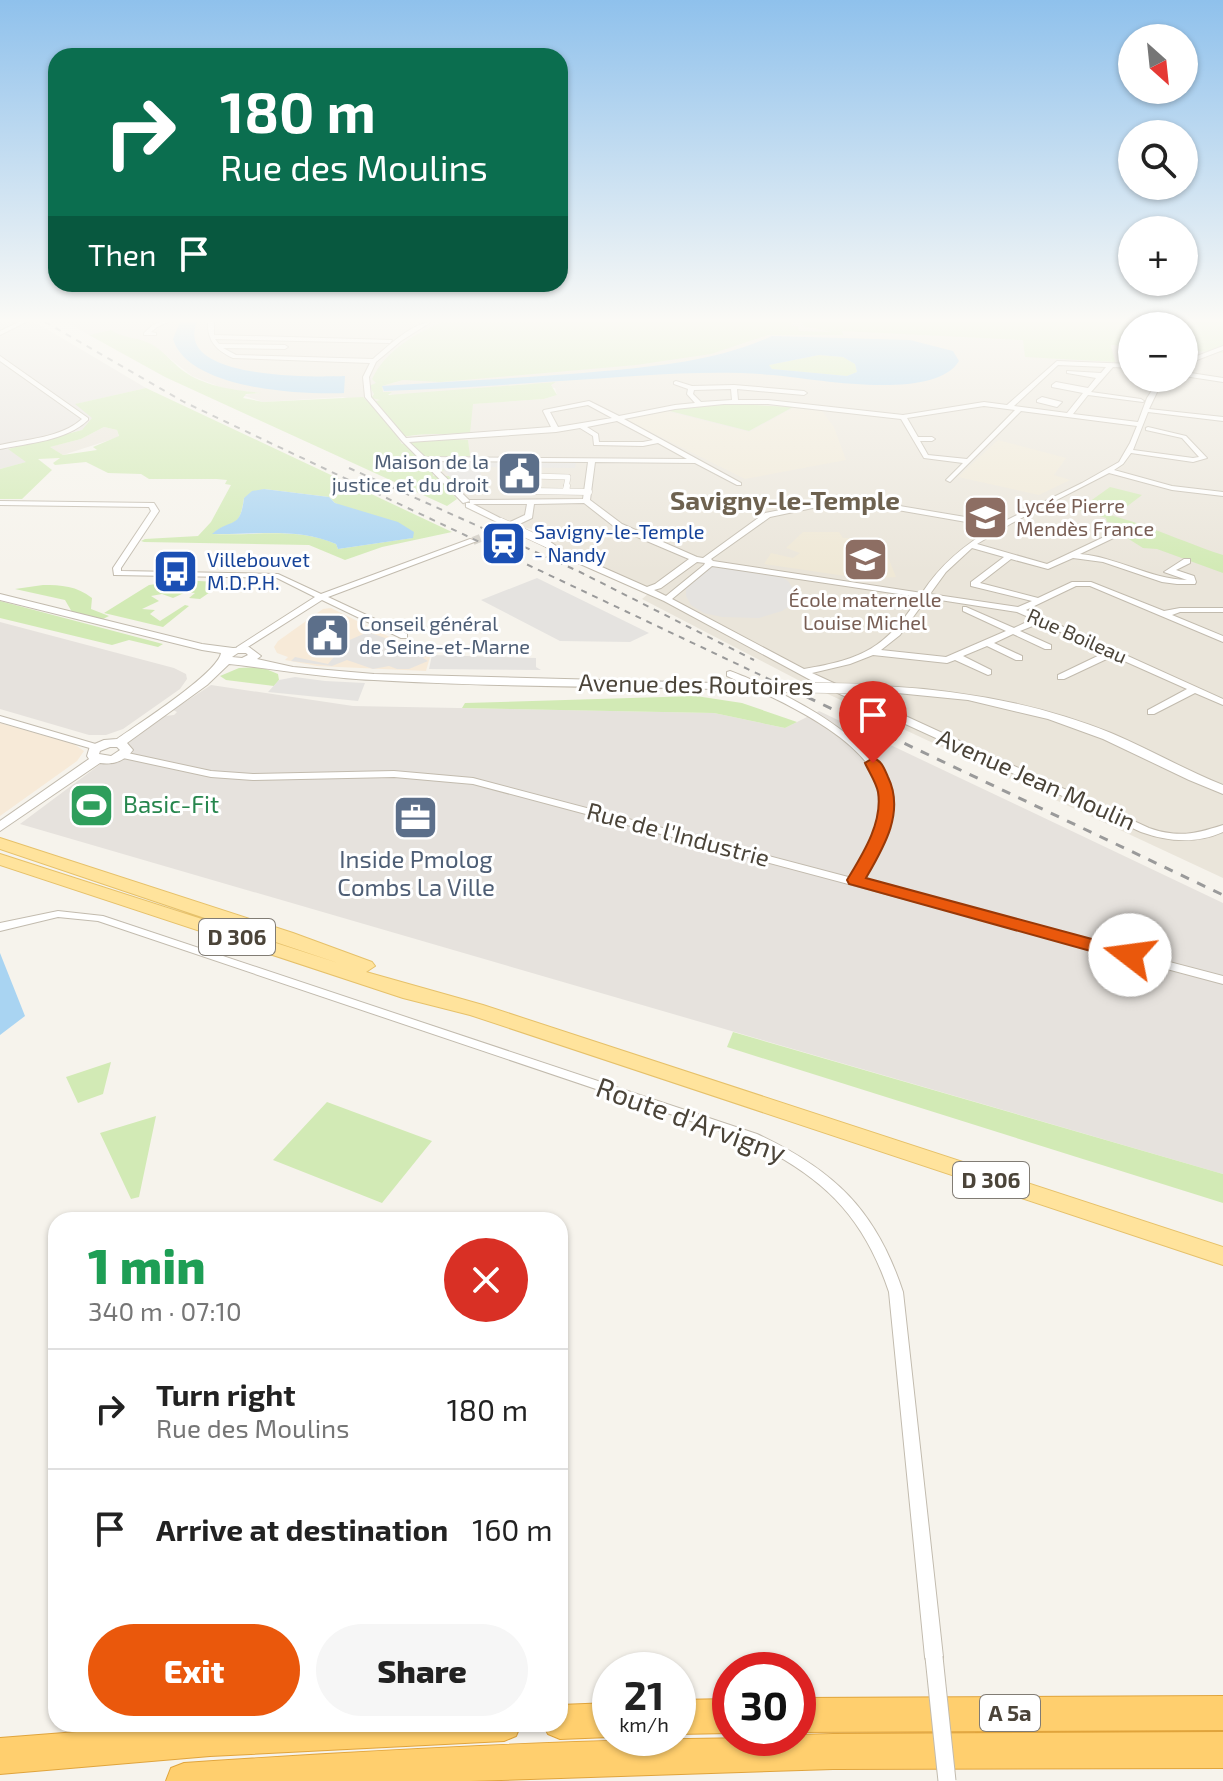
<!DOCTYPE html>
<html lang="en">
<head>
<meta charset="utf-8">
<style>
  :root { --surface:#fff; --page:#f6f6f6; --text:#222; --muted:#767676; --line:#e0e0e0; --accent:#ea580c }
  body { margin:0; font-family:"Exo 2",sans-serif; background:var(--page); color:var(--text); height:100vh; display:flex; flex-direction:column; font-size:30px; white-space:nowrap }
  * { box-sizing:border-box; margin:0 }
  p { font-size:26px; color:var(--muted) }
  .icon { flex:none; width:44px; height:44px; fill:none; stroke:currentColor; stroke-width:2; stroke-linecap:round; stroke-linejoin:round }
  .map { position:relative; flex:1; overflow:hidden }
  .drawer { position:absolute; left:48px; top:1212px; width:520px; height:520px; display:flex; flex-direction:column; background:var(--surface); border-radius:24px; box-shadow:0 2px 6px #0004 }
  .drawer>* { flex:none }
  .guide { position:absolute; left:48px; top:48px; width:520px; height:244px; border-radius:24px; box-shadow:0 2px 6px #0004; background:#0b6e4f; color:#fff; overflow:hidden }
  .needle { width:52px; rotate:153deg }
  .fabs { position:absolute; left:1118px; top:24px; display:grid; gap:16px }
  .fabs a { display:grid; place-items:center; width:80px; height:80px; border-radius:50%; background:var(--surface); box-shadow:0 2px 6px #0004; font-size:40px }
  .speed { position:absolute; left:592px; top:1652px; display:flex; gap:16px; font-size:40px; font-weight:700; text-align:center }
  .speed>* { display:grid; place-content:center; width:104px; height:104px; border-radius:50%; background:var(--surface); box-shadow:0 2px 6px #0004; line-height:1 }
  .speed small { font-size:20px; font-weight:400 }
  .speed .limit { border:12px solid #d22; background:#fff; color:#111 }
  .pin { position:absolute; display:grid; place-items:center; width:68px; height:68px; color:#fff; margin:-82px -34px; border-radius:50% 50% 50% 0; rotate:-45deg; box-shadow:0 0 8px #0007 }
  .pin .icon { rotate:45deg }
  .me { position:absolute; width:88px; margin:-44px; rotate:285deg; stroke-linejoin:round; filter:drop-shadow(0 0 6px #0008) }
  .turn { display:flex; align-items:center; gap:28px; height:168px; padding:0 40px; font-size:36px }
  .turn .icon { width:104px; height:104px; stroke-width:2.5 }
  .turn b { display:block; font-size:56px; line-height:68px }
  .then { display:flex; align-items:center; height:76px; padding:0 40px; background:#0003; gap:16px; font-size:30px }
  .round { display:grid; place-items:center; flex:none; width:84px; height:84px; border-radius:42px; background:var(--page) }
  .head { display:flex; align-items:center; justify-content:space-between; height:136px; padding:0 40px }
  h1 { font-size:48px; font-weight:800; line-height:60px; color:#1e9e55 }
  .action { display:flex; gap:16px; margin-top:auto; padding:16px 40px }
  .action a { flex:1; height:92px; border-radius:48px; background:var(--accent); color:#fff; font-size:32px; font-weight:800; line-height:92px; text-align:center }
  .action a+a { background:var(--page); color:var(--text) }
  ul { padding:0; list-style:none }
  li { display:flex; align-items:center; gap:24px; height:120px; padding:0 40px; border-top:2px solid var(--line) }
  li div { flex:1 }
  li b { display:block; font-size:30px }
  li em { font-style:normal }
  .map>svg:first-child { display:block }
</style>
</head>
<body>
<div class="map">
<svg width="1223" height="1781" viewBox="0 0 1223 1781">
  <rect width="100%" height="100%" fill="#f6f3ec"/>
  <path fill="#eae5da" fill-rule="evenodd" d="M67 322H1223V878L800 681 642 599 648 594 546 545 531 533 537 529 521 528 504 534 495 530 503 526 464 506 438 476H433V471H445L443 461 421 462 419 456H469L468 440H424L402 444 397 438 432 433 472 404 544 399 557 395 555 388 528 384 396 396 383 392 381 386 400 381 369 386 374 394 371 398 381 400 369 403 343 397 263 402 242 395 261 393 225 389 192 376 154 346 125 339 111 330 89 335ZM1132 326H1184V378H1132Z
    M104 427 117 430 119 437 63 455 49 447 81 439Z"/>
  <path fill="#f7ead8" d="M331 608 430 657 426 671 317 666 285 660 288 657 277 653 274 647 278 641 323 609Z
    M0 723 74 744 84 751 77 761 0 816Z"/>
  <path fill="#e6e2dd" d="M0 322H35L146 388 76 404 93 418 89 424 82 430 9 448 27 462 0 469Z
    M0 622 174 668 186 674 187 679 180 689 123 729 106 735H89L0 709Z
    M211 685 353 706 714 713 785 728 819 711 1223 903V1174L20 824 165 716 174 715 177 712 173 710Z"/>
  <path fill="#efe8d6" d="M793 408 822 411 834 427 846 460 745 479 627 420 665 411 749 432Z
    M998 440 1066 458 1054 475 1070 480 1039 495 958 477Z
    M803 532H839L843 538H858L862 552H886L896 577 866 579 764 564 771 553 793 558 800 553 786 548Z"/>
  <path fill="#d2eab5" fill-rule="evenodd" d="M791 322V326H798L799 331 832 332 804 326 802 322H1223V353L1184 350V326H1132V346L1111 345 1115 362 1025 357 1023 340 842 331 843 335H768L711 354 636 365 441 382 403 380 382 386 383 392H392L388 395 556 382 551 385 557 395 544 399 473 404 470 433C444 435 423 432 398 438L402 444 438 438 468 440 470 456 419 457 421 462 443 461 459 470 433 471V476H449L454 484 443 483 457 499 447 506 165 377 89 335 111 330C124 339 139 337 153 345 163 351 172 362 182 370 205 387 234 390 262 393L246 394 243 398 263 402 363 397 369 403 380 400 371 398 374 394 369 386 376 383 372 379C386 351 411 336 440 323Z
    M819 355 843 357 855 364 857 372 847 376 771 369 769 365Z
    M146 388 452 532 382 547 345 560 309 545 144 542 141 541 145 539 198 536 211 522 231 485 225 484 227 480 217 479H149L141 474 108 473 86 462 55 465 53 463 60 458 38 459 52 470 22 499H0V469L26 462 8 449 82 430 92 418 75 404ZM104 427 117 430 119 436 93 447 97 450 63 455 50 447 81 439ZM264 489 329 497 335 503 412 538 338 549 336 544C298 527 254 536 213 534 232 517 239 533 244 498Z
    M732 404 793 407 749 431 666 410Z
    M1110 487 1142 495 1121 511 1089 502Z
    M1069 507C1124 513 1171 538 1223 555V573L1157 549 1143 548 1124 536 1126 532 1116 528H1130L1132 525 1107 522 1106 518Z
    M163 579 170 584 181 580 217 582 216 588 200 599 189 598 195 593 186 592 173 598 162 594 151 596 159 601 142 609 155 610 150 614 160 621 185 605 189 606 163 627 104 613 149 585 163 583 159 580Z
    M43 585C61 585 77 586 92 598L91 609 109 616 101 620 72 612 65 600 15 589Z
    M0 601 163 644 158 647 129 640 112 645 0 618Z
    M261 667 278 674 279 680 274 686 226 680 220 676 239 668Z
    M696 696 742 703 797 722 785 728 714 713 462 708 465 703Z
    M733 1032 1223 1174V1203L727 1047Z
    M111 1062 103 1094 78 1103 66 1077Z
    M327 1102 432 1141 382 1203 273 1160Z
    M156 1116 139 1197 131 1199 100 1133Z"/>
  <path fill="#e5e3e0" d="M442 461 576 463 575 468 480 467 481 476 490 477 487 486H479L477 492H463L441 467Z
    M717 562 776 573 788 581 796 593 794 603 782 611 759 618 722 617 704 613 691 605 686 596V589Z
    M537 578 649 633 630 642 560 641 481 600Z
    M368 632 399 643 405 641 431 653 423 658 428 661 409 669H397L389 666 373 669 347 660 332 666 291 661 295 657 328 664 334 657 331 655 348 647 345 642Z
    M432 655 536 658V667L541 670 429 669Z
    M295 677 325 681 365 683 358 701 268 692 279 680Z"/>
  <path fill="#a9d4f2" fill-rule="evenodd" d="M180 322H197C173 380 315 377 345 376L344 393C300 395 188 389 173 339Z
    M772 336 910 340 953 351 959 361C934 402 816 379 773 375 702 369 631 377 560 381 502 385 443 389 384 391L382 386C456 381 530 378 604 371 661 366 719 360 772 336ZM819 355 843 357 855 364 857 372 847 376 772 369 769 365Z
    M264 489 329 497 335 503 398 522 414 532 413 538 338 549 336 544C297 527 253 535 212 534 231 517 240 531 244 498L252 491Z
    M0 953 25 1016 0 1035Z"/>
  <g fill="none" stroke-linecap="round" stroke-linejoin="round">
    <path stroke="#d4d0c8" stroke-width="8" stroke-dasharray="8 4" stroke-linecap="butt" d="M473 541 500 530"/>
    <defs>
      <path id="pedestrian-far1" d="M532 476 568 477 566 488"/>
      <path id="pedestrian" d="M531 491 589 492
        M566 491 567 486"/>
      <path id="minor" d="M19 322H26L0 335V331Z
        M160 322H168L157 327 151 332 156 333V335H144V333L153 325Z
        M208 322H214V335L392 340 390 343 215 339 219 344 285 345 288 347 285 349 223 348 236 355 373 359C387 347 412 323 431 322L401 341 376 362 369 377 371 397 406 438 551 427 543 411 544 410 589 401 619 416 675 405 695 403 687 394 688 389 674 384V382L676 381 692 386 734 385 804 391 807 393 804 395 737 389 738 400H768L903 415 984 402 1007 405 1057 361 1132 364V368L1113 367 1091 392 1141 399 1144 401 1143 402 1088 395 1073 414 1138 422 1147 398 1160 378H1166L1159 388 1149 409 1223 417V421L1148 412 1133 450 1193 458 1199 457 1182 438 1146 430V428L1148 427 1186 436 1207 458 1193 462 1131 453 1123 464 1114 470 1172 486 1223 492V496L1172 490 1109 473 1012 523 977 544 1047 564 1123 528H1126V532L1080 554C1117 557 1150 579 1187 580L1164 572 1184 559H1190V563L1176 570 1194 576 1196 582 1195 584H1177L1162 582 1103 562 1073 558 1048 569 1011 559 980 583 1038 598 1072 582H1091L1164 611 1180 608H1223V612H1180L1172 615 1223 636V642L1090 586H1076L1026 610 1223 699V705L1195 693 1154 714H1148V710L1187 689 1113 656 1064 679H1058V675L1106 652 1040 623 1020 631 1051 645V649H1045L1013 634 994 643 1022 656V660H1016L987 646 963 656 991 670V674L988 675 955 660 947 663 873 655 850 664 812 673 1149 828C1178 838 1195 834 1223 825V832C1196 844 1169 842 1141 832L818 684 664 601 553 552 543 545V541H549L559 548 647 587 655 584 689 559 616 528 584 503 534 504 532 518 503 532H497V528L525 515 527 504H473L504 520 505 522 501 524 466 507V503H470V500H473L583 499 588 462 429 461 470 501 463 503 402 441 365 397 363 377 370 363 233 358C217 351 207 341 208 322ZM1058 365 1106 367 1101 373 1067 371V373L1096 378 1088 388 1056 382 1052 385V387L1083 393 1067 413 1014 406ZM731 389 732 400 701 402 693 394 694 390ZM724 404H768L901 419 924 458 963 463 946 480 950 482 1021 411 1137 426 1130 443 1119 462 1082 483 1001 523 846 497 765 513 703 558 697 557 622 524 590 500 595 462 695 463 737 485H741V483L624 419 675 409ZM588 405 612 418 558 427 550 412ZM984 406 1015 410 967 459 928 455 920 441H932L935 439 932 437H918L907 418ZM617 421 653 440 643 442H599L598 434 587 427ZM580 428 593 436 594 445 643 446 658 443 687 459 425 457 409 442 556 432ZM846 501 995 527C965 544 941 564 922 593L713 561 711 559 770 517ZM972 548 1004 557 971 582V586L1032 601 1018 607 930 594 946 572ZM697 562 705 563 704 565 666 596 654 590 661 588ZM712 566 919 597C886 648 863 659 804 669L672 599ZM927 598 1017 612 1033 619 1014 628 966 607H963V611L1006 631 946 657 881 650 900 635Z
        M1223 346V350L1184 365V361Z
        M0 356 88 418V420C66 441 29 443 0 449V445C26 439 61 438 82 419L0 361Z
        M1184 372 1223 378V382L1184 376Z
        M1042 397 1062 402 1057 407 1037 402V400Z
        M0 501 154 503 159 511 121 568V571L278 574 321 594 470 539 477 541 328 597 407 634V638H401L322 600 240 652 236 649 237 647 315 597 277 578 114 575 113 568 151 511 149 507 0 505Z
        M730 671C776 688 893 744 891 801 891 832 875 854 861 881L1223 976V984L473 784 394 777 253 780 211 777 123 758 118 755 123 752 211 771 253 774 394 771 473 778 852 878C865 853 884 828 882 798 877 740 773 698 727 676V672Z
        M0 716 99 745 101 747 96 750 93 749 0 722Z
        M58 911 103 916 757 1134C834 1170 876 1210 903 1292L943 1657 941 1664 934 1666 927 1664 925 1657 889 1292C863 1214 821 1175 747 1140L98 921 58 917 0 931V923Z"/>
      <path id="tertiary" d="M0 594 202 644 233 648 249 647 261 656 257 659 293 667 374 674 715 683 721 686 715 689C601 686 487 687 374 680 325 678 277 669 229 664L207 685 127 743 133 750C125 761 113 765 100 763L0 831V821L89 759 87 756 90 746 104 740 117 739C137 725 218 673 221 653L202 650 0 600ZM238 653H246L248 655 242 658 232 657ZM110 747H117L120 750 111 756 99 754 100 751Z
        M881 686C960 690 1037 703 1111 733 1149 749 1185 770 1223 785V794L1189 780 1103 739 1048 719 968 700 877 691V687Z"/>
      <path id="primary" d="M0 838 293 933 372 962 375 966 366 972 483 1005 1223 1247V1265L470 1015 403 998 0 865V854L338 963 0 849Z"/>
      <path id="motorway" d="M1223 1696V1730L798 1732V1698Z
        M730 1699V1733L678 1734V1700Z
        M610 1703V1737L560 1739 548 1734 543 1724H560V1705Z
        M179 1724H521L516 1736 504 1741 210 1756 0 1774V1738Z
        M1223 1732V1768L833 1769 470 1781H166L171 1768 184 1763C389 1749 596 1738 798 1738V1735L833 1734Z"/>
    </defs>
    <use href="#pedestrian-far1" stroke="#c2bbae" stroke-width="6"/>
    <use href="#pedestrian" stroke="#c2bbae" stroke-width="7"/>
    <use href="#minor" stroke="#c2bbae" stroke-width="2"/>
    <use href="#tertiary" stroke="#c2bbae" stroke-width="2"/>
    <use href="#primary" stroke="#e6c16a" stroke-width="2"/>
    <use href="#motorway" stroke="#e0a43c" stroke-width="2"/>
    <use href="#pedestrian-far1" stroke="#fff" stroke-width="5"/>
    <use href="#pedestrian" stroke="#fff" stroke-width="6"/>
    <use href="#minor" fill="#fff" fill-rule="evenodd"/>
    <use href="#tertiary" fill="#fff" fill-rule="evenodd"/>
    <use href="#primary" fill="#ffe39c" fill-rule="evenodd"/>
    <use href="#motorway" fill="#ffcf6e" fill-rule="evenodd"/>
    <path stroke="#9a9a9a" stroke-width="2" stroke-dasharray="6 6" stroke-linecap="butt" d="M45 322 184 402 811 699
      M349 468 580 572 754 660"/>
    <path stroke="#9a9a9a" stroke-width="3" stroke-dasharray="9 9" stroke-linecap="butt" d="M807 697 1223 895"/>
    <defs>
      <path id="minor-bridge-far1" d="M501 522 546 543"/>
      <path id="minor-bridge" d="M934 1657 947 1781"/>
      <path id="tertiary-bridge" d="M715 686 881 689"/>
    </defs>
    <use href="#minor-bridge-far1" stroke="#c2bbae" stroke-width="9" stroke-linecap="butt"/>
    <use href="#minor-bridge" stroke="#c2bbae" stroke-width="19" stroke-linecap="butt"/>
    <use href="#tertiary-bridge" stroke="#c2bbae" stroke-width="11" stroke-linecap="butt"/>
    <use href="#minor-bridge-far1" stroke="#fff" stroke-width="8"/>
    <use href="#minor-bridge" stroke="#fff" stroke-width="17"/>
    <use href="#tertiary-bridge" stroke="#fff" stroke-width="10"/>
  </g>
  <linearGradient id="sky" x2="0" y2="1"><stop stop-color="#8fc1ec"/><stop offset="0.56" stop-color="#fbfaf6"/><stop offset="1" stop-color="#fbfaf6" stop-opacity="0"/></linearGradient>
  <rect width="1223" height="572" fill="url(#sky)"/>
  <path fill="#ea580c" stroke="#983908" stroke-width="2" d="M873 758C882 761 884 768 888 777 905 812 884 847 866 878L1136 951 1139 955 1136 960H1123L849 884 847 880C862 855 883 823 878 792 876 782 869 772 865 763Z"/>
  <defs>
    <symbol id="civic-square" viewBox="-11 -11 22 22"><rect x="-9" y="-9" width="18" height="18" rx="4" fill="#5c6f8a" stroke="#fff"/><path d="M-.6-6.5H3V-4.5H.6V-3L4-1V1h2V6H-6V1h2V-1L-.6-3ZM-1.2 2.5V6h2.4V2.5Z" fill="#fff"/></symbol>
    <symbol id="school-square" viewBox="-11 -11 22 22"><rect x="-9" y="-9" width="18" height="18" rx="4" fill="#8d6e63" stroke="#fff"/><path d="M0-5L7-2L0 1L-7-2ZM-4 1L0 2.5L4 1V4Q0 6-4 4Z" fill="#fff"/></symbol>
    <symbol id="station-square" viewBox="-11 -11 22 22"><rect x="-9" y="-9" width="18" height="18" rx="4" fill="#1a4fb4" stroke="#fff"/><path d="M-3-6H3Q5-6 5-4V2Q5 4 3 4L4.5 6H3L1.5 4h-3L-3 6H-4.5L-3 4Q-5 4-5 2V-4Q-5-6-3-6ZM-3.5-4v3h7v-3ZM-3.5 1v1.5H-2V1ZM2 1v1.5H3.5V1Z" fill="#fff"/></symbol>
    <symbol id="bus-square" viewBox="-11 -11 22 22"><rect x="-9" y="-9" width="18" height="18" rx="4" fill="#1a4fb4" stroke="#fff"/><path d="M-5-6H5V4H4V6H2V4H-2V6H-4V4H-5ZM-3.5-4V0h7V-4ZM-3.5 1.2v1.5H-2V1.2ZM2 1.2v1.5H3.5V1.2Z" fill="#fff"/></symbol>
    <symbol id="stadium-square" viewBox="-11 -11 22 22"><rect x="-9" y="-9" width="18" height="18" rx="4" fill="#2e9e5b" stroke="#fff"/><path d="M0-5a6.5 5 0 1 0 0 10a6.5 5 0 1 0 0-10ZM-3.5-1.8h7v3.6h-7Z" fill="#fff"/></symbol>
    <symbol id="office-square" viewBox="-11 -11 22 22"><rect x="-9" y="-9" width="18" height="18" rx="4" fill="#5c6f8a" stroke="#fff"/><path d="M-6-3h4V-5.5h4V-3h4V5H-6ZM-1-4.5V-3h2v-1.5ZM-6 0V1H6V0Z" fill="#fff"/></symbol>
  </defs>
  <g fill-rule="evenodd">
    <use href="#civic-square" x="494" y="448" width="51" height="51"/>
    <use href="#school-square" x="960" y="492" width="51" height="51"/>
    <use href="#station-square" x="478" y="518" width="51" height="51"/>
    <use href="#school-square" x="840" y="534" width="51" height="51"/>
    <use href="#bus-square" x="150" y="546" width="51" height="51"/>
    <use href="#civic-square" x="302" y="610" width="51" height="51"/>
    <use href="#stadium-square" x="66" y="780" width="51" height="51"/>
    <use href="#office-square" x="390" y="792" width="51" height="51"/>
  </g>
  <g text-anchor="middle" stroke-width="6" stroke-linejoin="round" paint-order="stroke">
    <g font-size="20" fill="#4e5e75" stroke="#fff" text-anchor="end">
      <text x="489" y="469">Maison de la<tspan x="489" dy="23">justice et du droit</tspan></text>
      <text x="359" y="631" text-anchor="start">Conseil général<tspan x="359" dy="23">de Seine-et-Marne</tspan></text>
    </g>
    <g font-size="20" fill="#785e54" stroke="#fff" text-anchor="start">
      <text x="1016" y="513">Lycée Pierre<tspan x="1016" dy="23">Mendès France</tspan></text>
      <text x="865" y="607" text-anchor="middle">École maternelle<tspan x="865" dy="23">Louise Michel</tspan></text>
    </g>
    <g font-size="20" fill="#164399" stroke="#fff" text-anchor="start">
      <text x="534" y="539">Savigny-le-Temple<tspan x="534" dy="23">- Nandy</tspan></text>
      <text x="207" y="567">Villebouvet<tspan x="207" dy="23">M.D.P.H.</tspan></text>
    </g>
    <g font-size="20" fill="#4b4439" stroke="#fff">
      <text transform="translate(1077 636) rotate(24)" y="7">Rue Boileau</text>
    </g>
    <g fill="#fff" stroke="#817c74" stroke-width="2">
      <rect x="199" y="919" width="76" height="36" rx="6"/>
      <rect x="953" y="1162" width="76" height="36" rx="6"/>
      <rect x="980" y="1695" width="60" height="36" rx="6"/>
    </g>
    <g font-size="22" font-weight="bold" fill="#4b4439">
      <text x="237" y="945">D 306</text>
      <text x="991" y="1188">D 306</text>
      <text x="1010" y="1721">A 5a</text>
    </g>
    <g font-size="24" fill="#4b4439" stroke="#fff">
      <text transform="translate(696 685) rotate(1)" y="8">Avenue des Routoires</text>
      <text transform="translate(1036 780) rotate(24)" y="8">Avenue Jean Moulin</text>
      <text transform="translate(678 835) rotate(15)" y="8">Rue de l'Industrie</text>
    </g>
    <g font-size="24" fill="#27864d" stroke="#fff" text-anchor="start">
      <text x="123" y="813">Basic-Fit</text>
    </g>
    <g font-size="24" fill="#4e5e75" stroke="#fff">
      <text x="416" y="868">Inside Pmolog<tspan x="416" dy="28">Combs La Ville</tspan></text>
    </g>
    <g font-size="26" font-weight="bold" fill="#6e6250" stroke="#fff">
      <text x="785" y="510">Savigny-le-Temple</text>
    </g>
    <g font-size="28" fill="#4b4439" stroke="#fff">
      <text transform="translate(691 1120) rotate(20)" y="10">Route d'Arvigny</text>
    </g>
  </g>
</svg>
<div class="fabs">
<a><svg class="needle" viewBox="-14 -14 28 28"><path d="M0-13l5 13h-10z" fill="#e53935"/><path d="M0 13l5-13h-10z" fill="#767676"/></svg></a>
<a><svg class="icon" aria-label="search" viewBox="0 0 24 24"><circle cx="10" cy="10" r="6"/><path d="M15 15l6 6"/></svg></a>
<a>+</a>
<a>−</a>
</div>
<div class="speed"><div>21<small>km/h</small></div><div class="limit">30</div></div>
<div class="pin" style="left:873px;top:763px;background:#d93025"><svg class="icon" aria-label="arrive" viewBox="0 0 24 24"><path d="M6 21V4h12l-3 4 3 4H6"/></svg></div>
<svg class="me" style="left:1130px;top:955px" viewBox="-20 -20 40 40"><circle r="19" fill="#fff"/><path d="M0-13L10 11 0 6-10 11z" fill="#ea580c"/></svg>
<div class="guide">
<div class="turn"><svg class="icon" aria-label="right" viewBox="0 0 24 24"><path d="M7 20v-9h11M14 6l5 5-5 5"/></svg><div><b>180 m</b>Rue des Moulins</div></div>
<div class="then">Then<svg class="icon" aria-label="arrive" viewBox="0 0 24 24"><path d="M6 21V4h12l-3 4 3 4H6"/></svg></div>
</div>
<section class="drawer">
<div class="head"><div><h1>1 min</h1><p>340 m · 07:10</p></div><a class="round" style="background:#d93025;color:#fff"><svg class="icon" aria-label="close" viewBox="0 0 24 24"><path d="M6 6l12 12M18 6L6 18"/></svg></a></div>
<ul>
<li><svg class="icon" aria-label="right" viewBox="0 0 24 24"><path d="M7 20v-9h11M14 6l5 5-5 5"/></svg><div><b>Turn right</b><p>Rue des Moulins</p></div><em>180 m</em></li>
<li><svg class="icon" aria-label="arrive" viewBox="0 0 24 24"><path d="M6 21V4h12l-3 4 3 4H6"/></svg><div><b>Arrive at destination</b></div><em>160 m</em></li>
</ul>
<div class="action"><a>Exit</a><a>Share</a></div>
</section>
</div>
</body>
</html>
